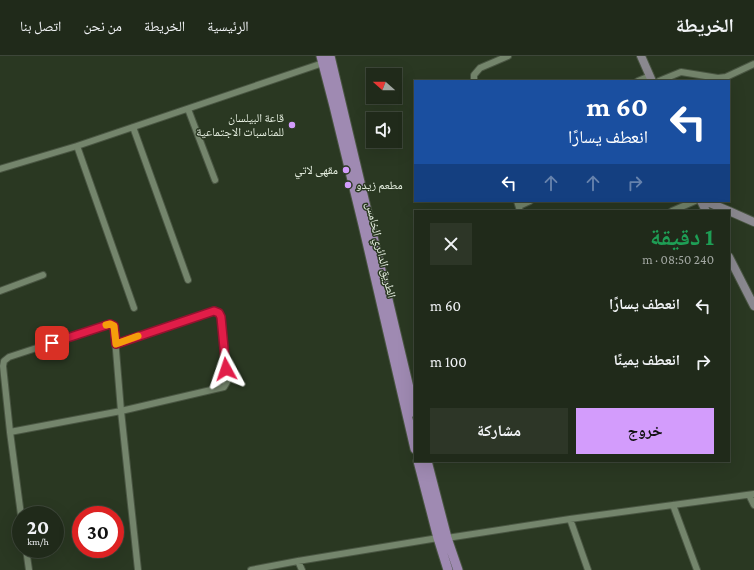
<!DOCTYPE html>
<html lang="ar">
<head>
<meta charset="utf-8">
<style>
  :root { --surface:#202a1a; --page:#2d3627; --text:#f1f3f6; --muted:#a2a7a2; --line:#3d4639; --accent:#d39cfc }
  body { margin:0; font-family:"Crimson Pro","Noto Naskh Arabic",serif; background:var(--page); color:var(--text); direction:rtl; height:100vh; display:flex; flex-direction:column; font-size:15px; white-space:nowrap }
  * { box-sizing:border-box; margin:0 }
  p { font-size:13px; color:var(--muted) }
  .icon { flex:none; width:22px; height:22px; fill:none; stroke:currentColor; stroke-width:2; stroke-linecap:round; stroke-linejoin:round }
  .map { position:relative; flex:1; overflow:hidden; direction:ltr }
  .panel { position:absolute; left:414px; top:154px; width:316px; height:252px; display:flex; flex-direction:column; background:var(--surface); border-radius:0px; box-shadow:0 4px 16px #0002,0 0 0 1px var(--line); direction:rtl }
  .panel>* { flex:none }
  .hud { position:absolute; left:414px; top:24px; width:316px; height:122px; border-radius:0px; box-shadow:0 4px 16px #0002,0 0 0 1px var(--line); direction:rtl; background:#1a4fa0; color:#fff; overflow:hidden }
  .needle { width:26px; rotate:291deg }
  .controls { position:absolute; left:366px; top:12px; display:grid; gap:8px }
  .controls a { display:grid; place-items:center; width:36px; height:36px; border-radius:0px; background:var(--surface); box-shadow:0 4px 16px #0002,0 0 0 1px var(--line); font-size:20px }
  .speed { position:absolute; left:12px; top:450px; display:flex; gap:8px; font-size:20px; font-weight:700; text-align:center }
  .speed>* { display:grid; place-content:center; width:52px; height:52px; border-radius:50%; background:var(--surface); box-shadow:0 4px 16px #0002,0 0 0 1px var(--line); line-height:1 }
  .speed small { font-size:10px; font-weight:400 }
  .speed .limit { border:6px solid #d22; background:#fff; color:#111 }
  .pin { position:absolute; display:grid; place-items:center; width:34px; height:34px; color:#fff; margin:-17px; border-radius:8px; box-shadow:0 2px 6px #0006 }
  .me { position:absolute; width:44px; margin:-22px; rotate:355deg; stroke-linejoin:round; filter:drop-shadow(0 0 3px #0008) }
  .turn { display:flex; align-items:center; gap:14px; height:84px; padding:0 16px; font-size:18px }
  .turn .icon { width:52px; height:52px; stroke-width:2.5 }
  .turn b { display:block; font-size:28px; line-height:34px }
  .lanes { display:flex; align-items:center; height:38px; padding:0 16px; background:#0003; justify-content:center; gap:20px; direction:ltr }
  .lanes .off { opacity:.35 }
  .round { display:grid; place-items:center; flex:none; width:42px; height:42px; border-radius:0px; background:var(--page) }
  .head { display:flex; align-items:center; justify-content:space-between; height:68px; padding:0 16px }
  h1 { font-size:24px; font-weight:700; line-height:30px; color:#1e9e55 }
  .action { display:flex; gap:8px; margin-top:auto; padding:8px 16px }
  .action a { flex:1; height:46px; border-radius:0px; background:var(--accent); color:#111; font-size:16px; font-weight:700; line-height:46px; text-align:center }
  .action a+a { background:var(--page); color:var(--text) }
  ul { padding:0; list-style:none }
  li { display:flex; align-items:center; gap:12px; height:56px; padding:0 16px }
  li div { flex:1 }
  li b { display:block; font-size:15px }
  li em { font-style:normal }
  header { display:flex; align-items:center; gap:24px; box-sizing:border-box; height:56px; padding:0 20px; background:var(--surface); border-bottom:1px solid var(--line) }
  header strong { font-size:19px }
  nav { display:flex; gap:22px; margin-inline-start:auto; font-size:14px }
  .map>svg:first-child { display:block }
</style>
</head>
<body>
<header>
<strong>الخريطة</strong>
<nav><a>الرئيسية</a><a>الخريطة</a><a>من نحن</a><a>اتصل بنا</a></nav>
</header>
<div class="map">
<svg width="754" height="514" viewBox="0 0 754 514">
  <rect width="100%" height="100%" fill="#2a3822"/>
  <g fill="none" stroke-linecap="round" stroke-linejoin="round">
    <defs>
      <path id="street" d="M474 25V19L480 12 508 0
        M638 25 650 20
        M659 25 681 16 718 22 726 21 754 8
        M188 53 215 124
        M133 71 188 224
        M77 90 134 252
        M0 113 77 90 323 7
        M517 145 520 155
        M519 150 530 145
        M672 155 695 145
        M0 235 43 219
        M10 376 121 355 224 331 227 326 221 261 219 257 215 255 116 288
        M749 439 754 449
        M673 449 697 514
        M21 459 10 376 3 310 4 305 9 301 110 268 114 270 121 355 138 514
        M570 463 588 514
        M447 482 570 463 754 438
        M26 493 29 514
        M298 505 302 514
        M251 514 298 505 438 482"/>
      <path id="secondary" d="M641 0 652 25
        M701 145 706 155
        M705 145 729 155
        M729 155 754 166
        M729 201 754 250"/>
      <path id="primary" d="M321 0 334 50 363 169 415 393
        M330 0 415 357
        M418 405 438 482 448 514
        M427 405 447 482 458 514"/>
    </defs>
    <use href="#street" stroke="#495542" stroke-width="8"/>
    <use href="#secondary" stroke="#495542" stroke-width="10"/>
    <use href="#primary" stroke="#495542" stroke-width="11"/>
    <use href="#street" stroke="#74856c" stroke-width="6"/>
    <use href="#secondary" stroke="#8a888f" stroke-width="8"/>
    <use href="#primary" stroke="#9f8ab2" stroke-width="9"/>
  </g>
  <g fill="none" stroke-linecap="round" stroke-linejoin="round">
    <defs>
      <path id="route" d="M52 287 110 268 114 270 116 288 214 255 219 257 221 261 226 313"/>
    </defs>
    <use href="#route" stroke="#92132f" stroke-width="10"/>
    <use href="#route" stroke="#e11d48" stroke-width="7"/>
    <path stroke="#f59e0b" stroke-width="7" d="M106 269 110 268 114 270 116 288 138 280"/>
  </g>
  <g fill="#d39cfc" stroke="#2a3822" stroke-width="1.5">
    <circle cx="292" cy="69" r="4"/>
    <circle cx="346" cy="114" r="4"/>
    <circle cx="348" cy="129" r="4"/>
  </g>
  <g text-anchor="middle" stroke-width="3" stroke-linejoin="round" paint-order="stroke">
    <g font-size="12" fill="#e5eee0" stroke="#2a3822" text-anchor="end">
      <text x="284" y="66">قاعة البيلسان<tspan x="284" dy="14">للمناسبات الاجتماعية</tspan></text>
      <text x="338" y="118">مقهى لاتي</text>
      <text x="356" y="133" text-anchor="start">مطعم زيدو</text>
    </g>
    <g font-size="12" fill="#e5eee0" stroke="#2a3822">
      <text transform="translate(381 194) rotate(77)" y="4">الطريق الدائري الخامس</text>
    </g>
  </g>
</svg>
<div class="controls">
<a><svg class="needle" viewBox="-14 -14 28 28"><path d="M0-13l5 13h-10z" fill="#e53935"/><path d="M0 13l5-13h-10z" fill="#a2a7a2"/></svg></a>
<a><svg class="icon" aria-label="sound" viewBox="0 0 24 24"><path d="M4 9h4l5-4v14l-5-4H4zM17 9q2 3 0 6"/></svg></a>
</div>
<div class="speed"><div>20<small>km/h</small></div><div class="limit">30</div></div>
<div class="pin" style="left:52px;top:287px;background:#d93025"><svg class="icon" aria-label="arrive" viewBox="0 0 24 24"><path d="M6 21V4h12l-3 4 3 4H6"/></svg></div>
<svg class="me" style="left:226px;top:313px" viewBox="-20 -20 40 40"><path d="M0-17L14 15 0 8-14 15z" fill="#e11d48" stroke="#fff" stroke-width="4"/></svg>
<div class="hud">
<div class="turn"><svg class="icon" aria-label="left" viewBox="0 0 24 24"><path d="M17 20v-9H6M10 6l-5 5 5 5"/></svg><div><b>60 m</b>انعطف يسارًا</div></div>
<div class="lanes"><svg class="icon" aria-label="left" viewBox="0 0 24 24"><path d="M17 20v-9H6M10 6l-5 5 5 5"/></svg><svg class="icon off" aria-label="ahead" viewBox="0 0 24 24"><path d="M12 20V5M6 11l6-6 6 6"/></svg><svg class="icon off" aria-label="ahead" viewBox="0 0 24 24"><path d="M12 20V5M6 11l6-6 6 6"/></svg><svg class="icon off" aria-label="right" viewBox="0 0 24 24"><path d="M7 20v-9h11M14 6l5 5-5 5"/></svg></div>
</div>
<section class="panel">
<div class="head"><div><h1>1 دقيقة</h1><p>240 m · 08:50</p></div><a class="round"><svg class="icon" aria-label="close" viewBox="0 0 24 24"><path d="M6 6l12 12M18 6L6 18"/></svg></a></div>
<ul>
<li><svg class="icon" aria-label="left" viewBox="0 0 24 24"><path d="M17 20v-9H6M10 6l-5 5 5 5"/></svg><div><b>انعطف يسارًا</b></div><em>60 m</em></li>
<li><svg class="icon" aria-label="right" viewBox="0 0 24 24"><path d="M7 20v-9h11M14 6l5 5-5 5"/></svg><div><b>انعطف يمينًا</b></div><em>100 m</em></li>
</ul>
<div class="action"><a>خروج</a><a>مشاركة</a></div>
</section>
</div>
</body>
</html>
